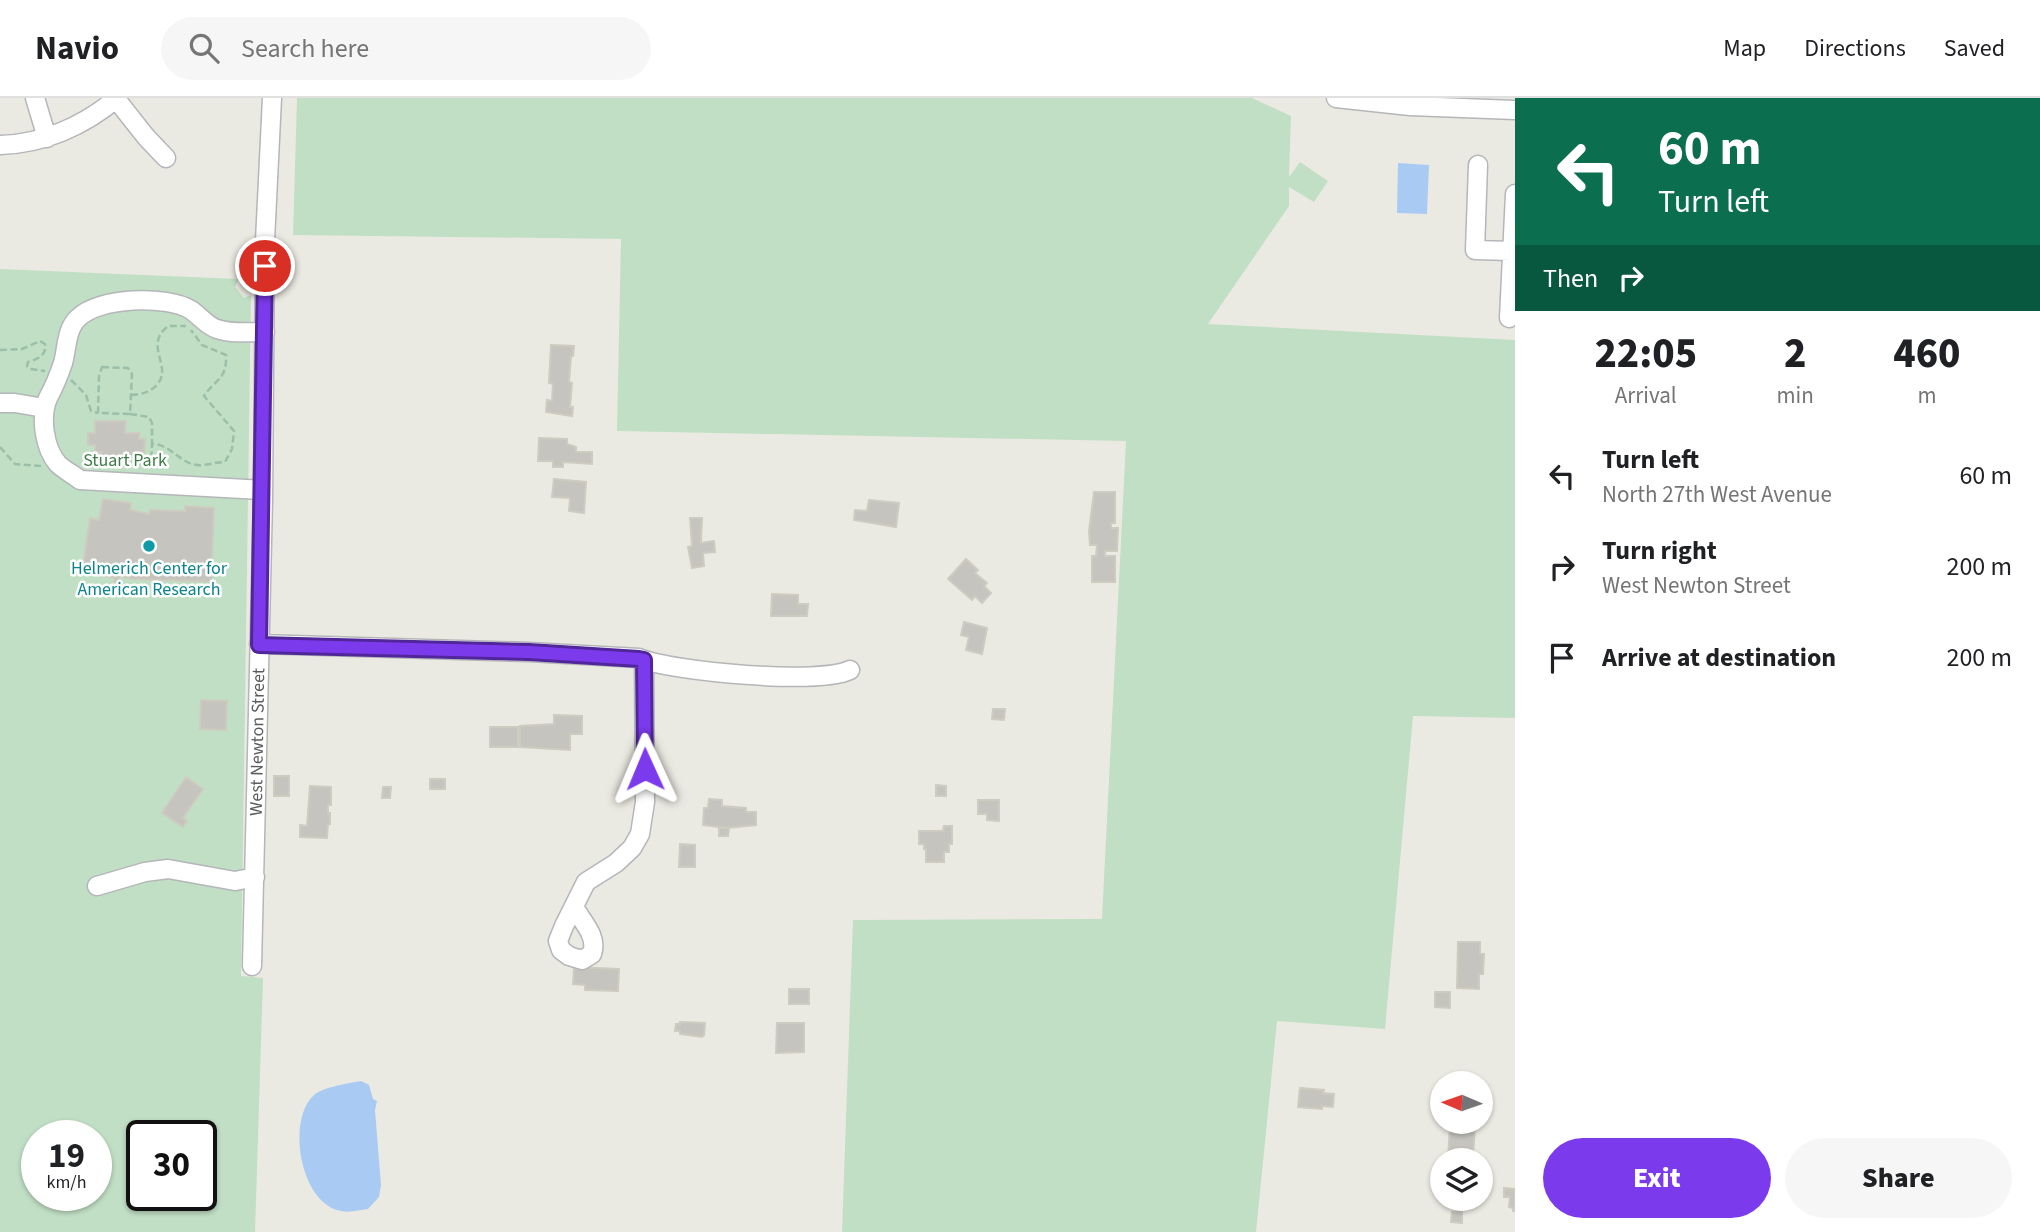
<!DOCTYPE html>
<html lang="en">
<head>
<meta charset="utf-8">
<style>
  :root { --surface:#fff; --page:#f6f6f6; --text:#202124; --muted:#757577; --line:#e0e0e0; --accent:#7c3aed }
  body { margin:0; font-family:"Source Sans 3",sans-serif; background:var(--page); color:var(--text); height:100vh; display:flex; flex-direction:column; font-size:26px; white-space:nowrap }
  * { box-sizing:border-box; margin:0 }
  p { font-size:23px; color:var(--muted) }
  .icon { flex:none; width:38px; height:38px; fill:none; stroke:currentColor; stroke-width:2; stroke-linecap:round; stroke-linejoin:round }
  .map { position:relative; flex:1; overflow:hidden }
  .drawer { display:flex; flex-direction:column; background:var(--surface); width:525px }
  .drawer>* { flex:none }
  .banner { background:#0b6e4f; color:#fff; overflow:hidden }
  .needle { width:46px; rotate:272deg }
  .tools { position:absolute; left:1430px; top:973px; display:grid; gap:14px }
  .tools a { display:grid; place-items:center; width:63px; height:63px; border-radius:50%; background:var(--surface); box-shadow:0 2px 5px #0004; font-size:35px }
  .speed { position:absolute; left:21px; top:1022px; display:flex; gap:14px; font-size:35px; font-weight:700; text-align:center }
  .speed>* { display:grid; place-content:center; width:91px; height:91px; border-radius:50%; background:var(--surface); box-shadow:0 2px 5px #0004; line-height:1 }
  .speed small { font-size:18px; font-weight:400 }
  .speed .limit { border:4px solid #111; border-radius:10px; background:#fff; color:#111 }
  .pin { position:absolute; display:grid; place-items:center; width:60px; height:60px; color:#fff; margin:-30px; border:4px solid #fff; border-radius:50%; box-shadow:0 2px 7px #0007 }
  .me { position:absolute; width:77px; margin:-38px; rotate:359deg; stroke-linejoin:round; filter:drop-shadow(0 0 5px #0008) }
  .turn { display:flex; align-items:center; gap:24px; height:147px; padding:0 28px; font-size:32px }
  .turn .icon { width:91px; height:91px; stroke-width:2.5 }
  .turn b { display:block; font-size:49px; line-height:60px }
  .then { display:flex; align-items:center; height:66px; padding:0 28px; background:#0003; gap:14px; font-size:26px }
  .eta { display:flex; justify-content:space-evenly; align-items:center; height:119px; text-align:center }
  .eta b { font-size:42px; font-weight:800; line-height:49px }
  .cta { display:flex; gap:14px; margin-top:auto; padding:14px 28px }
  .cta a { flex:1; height:80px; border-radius:42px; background:var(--accent); color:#fff; font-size:28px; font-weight:800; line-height:80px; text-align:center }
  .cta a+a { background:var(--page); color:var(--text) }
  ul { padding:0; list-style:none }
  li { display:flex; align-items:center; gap:21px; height:91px; padding:0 28px }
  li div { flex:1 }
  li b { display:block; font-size:26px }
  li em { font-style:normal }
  header { display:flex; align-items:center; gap:42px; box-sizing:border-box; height:98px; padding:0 35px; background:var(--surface); border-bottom:2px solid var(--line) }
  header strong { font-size:33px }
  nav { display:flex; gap:38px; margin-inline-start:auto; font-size:24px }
  .search { width:490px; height:63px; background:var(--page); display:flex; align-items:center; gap:18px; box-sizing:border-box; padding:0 24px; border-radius:38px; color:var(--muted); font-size:26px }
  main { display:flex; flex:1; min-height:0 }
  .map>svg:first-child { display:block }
</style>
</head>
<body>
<header>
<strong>Navio</strong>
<div class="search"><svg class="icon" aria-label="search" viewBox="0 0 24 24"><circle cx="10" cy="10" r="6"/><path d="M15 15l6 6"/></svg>Search here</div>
<nav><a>Map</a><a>Directions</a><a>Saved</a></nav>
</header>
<main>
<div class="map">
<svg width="1515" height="1134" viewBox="0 0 1515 1134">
  <rect width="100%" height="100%" fill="#ebeae2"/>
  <path fill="#c1dfc4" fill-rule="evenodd" d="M297 0H1252L1291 18 1289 79 1300 64 1328 83 1314 104 1289 89V108L1208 226 1515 242V620L1413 618 1385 931 1277 923 1256 1134H842L853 822 1102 821 1126 343 617 333 621 141 293 137Z
    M0 171 239 181 235 189 244 200 251 197 241 878 263 880 255 1134H0ZM37 1038H96V1097H37ZM142 1038H201V1097H142Z"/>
  <path fill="#a9cbf3" d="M1398 65 1429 67 1427 116 1397 115Z
    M361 983 369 987 373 1001 377 1003 375 1012 381 1087 379 1099 368 1111C360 1112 349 1115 341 1113 300 1106 286 1022 314 997 323 989 350 985 361 983Z"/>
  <path fill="#c6c4be" stroke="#ceccc1" stroke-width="2" d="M551 247 574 248 573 258H571L569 284 572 285 570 309H573L572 318 546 314 547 302 552 303 553 286 549 285Z
    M95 323H126L125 335H139V341H145L144 362 101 361V354H95V347H88V335H95Z
    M539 340 567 341V346L576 349V354H592V366L563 364V369H553V363H538Z
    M554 381 586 384 584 415 569 413 570 400 552 399Z
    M1094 394H1115V425H1111V430H1118L1117 453H1105V458H1115V484H1092V458H1096L1097 447H1090L1089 433Z
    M103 401 131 405 130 412 149 416 150 412 185 413V408L214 410 211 484 131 481 119 478 117 492 113 491 115 480 82 474 90 420 99 422Z
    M869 402 899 405 896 429 854 422 855 412 867 413Z
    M690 420H702L701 445 714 443 715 454 703 455 704 468 692 470 688 449 692 448Z
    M966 461 978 472 975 475 987 485 984 488 991 495 982 505 975 498 972 502 948 481Z
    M772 496 798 497V506H808L807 518H771Z
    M964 524 987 530 982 556 966 552 969 539 961 537Z
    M201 602 227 603 226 632 200 631Z
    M993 611H1005L1004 622 992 621Z
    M554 617 582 618V636H570V652L520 649V628L554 626Z
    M490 629H518V649H490Z
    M274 678H289V698H274Z
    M186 679 203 691 183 720 187 723 183 729 162 715Z
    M430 681H445V691H430Z
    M936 687 946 688V698H936Z
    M310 688 331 689V707H328V715H330V726H328L327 740 300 739V727L307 728Z
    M383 689H391L390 700H382Z
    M709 701 722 702V708L746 710V714H756V727L726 730 703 727 704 710H708Z
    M978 702H999V723L987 722V716H978Z
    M944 728H952V746H949V754H944V764H926V751H924V746H919V733H943Z
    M719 730H729L728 738H719Z
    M680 746 695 747V769H679Z
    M1458 844H1480V856H1484L1483 876H1479V891L1457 890Z
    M574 869 619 871 618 893 585 892V887L573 886Z
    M789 891H809V906H789Z
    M1435 894H1450V910L1435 909Z
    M680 924 705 925 704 937 702 939 680 936V933H675L676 926H680Z
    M777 925H804V954L776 955Z
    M1300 990 1324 992 1323 995 1334 996 1333 1009 1322 1008V1011L1298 1009Z
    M1450 1026 1475 1027 1473 1062H1448Z
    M1504 1090 1515 1091V1113H1513V1110L1509 1109 1510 1099H1504Z
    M1452 1114H1462V1125L1451 1124Z"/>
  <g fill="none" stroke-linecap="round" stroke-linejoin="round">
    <defs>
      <path id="minor" d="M35 0 47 40
        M1336 0 1410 8 1515 12
        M116 1 146 39 166 60
        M0 47C43 46 84 28 117 0
        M1478 67 1475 152 1512 153
        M1509 220 1515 96
        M0 305H15L44 310
        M263 392 80 382C74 377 64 372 58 366 44 350 40 319 48 300 54 289 59 277 63 265 67 251 66 231 78 220 99 199 166 197 191 212 200 218 207 228 217 231 232 236 249 234 265 234
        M259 546 529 554 639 560C673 574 820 587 850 572
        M97 788 145 774 168 771 235 783 255 779
        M574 809C583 825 598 838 592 856L582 862 569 858 561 852 558 843 564 828 586 784 616 765 632 750 640 736 645 704 644 562
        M252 868 263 402 265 143 272 0"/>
    </defs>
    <use href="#minor" stroke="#b4b6ba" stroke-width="21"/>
    <path stroke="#9bbfa9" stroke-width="2.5" stroke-dasharray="7 3.5" stroke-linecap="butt" d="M0 252 22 251 40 243 45 246C47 257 38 261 28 264L27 268 30 271 45 273
      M102 269 128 270 132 276 130 316 98 315 99 278Z
      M71 282 86 297 91 313 98 315
      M131 297C142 296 149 295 157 287 171 270 151 255 160 237 161 234 165 231 168 228H186
      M130 316 149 319 152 325V346C171 346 179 365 197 367 205 368 216 364 225 364L232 351 234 333 204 298C216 280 227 282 226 257L202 247 191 232
      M0 349 15 366 41 368
      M151 371 152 346"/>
    <use href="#minor" stroke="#fff" stroke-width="18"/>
  </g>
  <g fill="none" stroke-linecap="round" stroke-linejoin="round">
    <defs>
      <path id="route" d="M265 168 259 547 529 554 639 561 644 562 645 671"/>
    </defs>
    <use href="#route" stroke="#51269a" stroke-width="18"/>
    <use href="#route" stroke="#7c3aed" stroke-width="12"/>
  </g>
  <circle fill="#0f9aa8" stroke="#fff" stroke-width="2.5" cx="149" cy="448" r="7"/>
  <g text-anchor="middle" stroke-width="5" stroke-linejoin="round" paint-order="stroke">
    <g font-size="18" fill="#3e7b47" stroke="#fff">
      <text x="125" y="368">Stuart Park</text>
    </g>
    <g font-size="18" fill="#0d838f" stroke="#fff">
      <text x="149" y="476">Helmerich Center for<tspan x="149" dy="21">American Research</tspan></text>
    </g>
    <g font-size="18" fill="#5a5c60" stroke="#fff">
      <text transform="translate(257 644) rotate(-89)" y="6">West Newton Street</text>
    </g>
  </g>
</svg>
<div class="tools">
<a><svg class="needle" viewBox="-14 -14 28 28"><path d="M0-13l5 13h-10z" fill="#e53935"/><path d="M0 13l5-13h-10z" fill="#757577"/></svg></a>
<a><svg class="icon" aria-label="layers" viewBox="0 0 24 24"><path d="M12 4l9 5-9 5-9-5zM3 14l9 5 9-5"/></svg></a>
</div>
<div class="speed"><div>19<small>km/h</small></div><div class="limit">30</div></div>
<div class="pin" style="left:265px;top:168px;background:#d93025"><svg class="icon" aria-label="arrive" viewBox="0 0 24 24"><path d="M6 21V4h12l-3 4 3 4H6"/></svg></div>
<svg class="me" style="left:645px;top:671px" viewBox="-20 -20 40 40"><path d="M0-17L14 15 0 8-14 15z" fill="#7c3aed" stroke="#fff" stroke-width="4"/></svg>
</div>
<section class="drawer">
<div class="banner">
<div class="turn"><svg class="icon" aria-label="left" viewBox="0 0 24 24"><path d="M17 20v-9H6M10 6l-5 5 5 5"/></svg><div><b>60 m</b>Turn left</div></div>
<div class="then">Then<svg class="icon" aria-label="right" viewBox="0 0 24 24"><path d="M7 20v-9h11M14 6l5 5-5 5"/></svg></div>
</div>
<div class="eta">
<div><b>22:05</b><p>Arrival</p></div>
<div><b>2</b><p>min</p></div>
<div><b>460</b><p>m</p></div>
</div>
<ul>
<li><svg class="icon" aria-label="left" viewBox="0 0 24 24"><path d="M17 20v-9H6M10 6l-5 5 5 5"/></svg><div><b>Turn left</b><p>North 27th West Avenue</p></div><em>60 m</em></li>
<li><svg class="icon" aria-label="right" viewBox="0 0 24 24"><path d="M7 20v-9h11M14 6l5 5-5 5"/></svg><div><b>Turn right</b><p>West Newton Street</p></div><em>200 m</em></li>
<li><svg class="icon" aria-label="arrive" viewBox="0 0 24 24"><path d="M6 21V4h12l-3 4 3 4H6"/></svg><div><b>Arrive at destination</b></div><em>200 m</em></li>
</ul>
<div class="cta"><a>Exit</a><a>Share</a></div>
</section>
</main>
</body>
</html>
